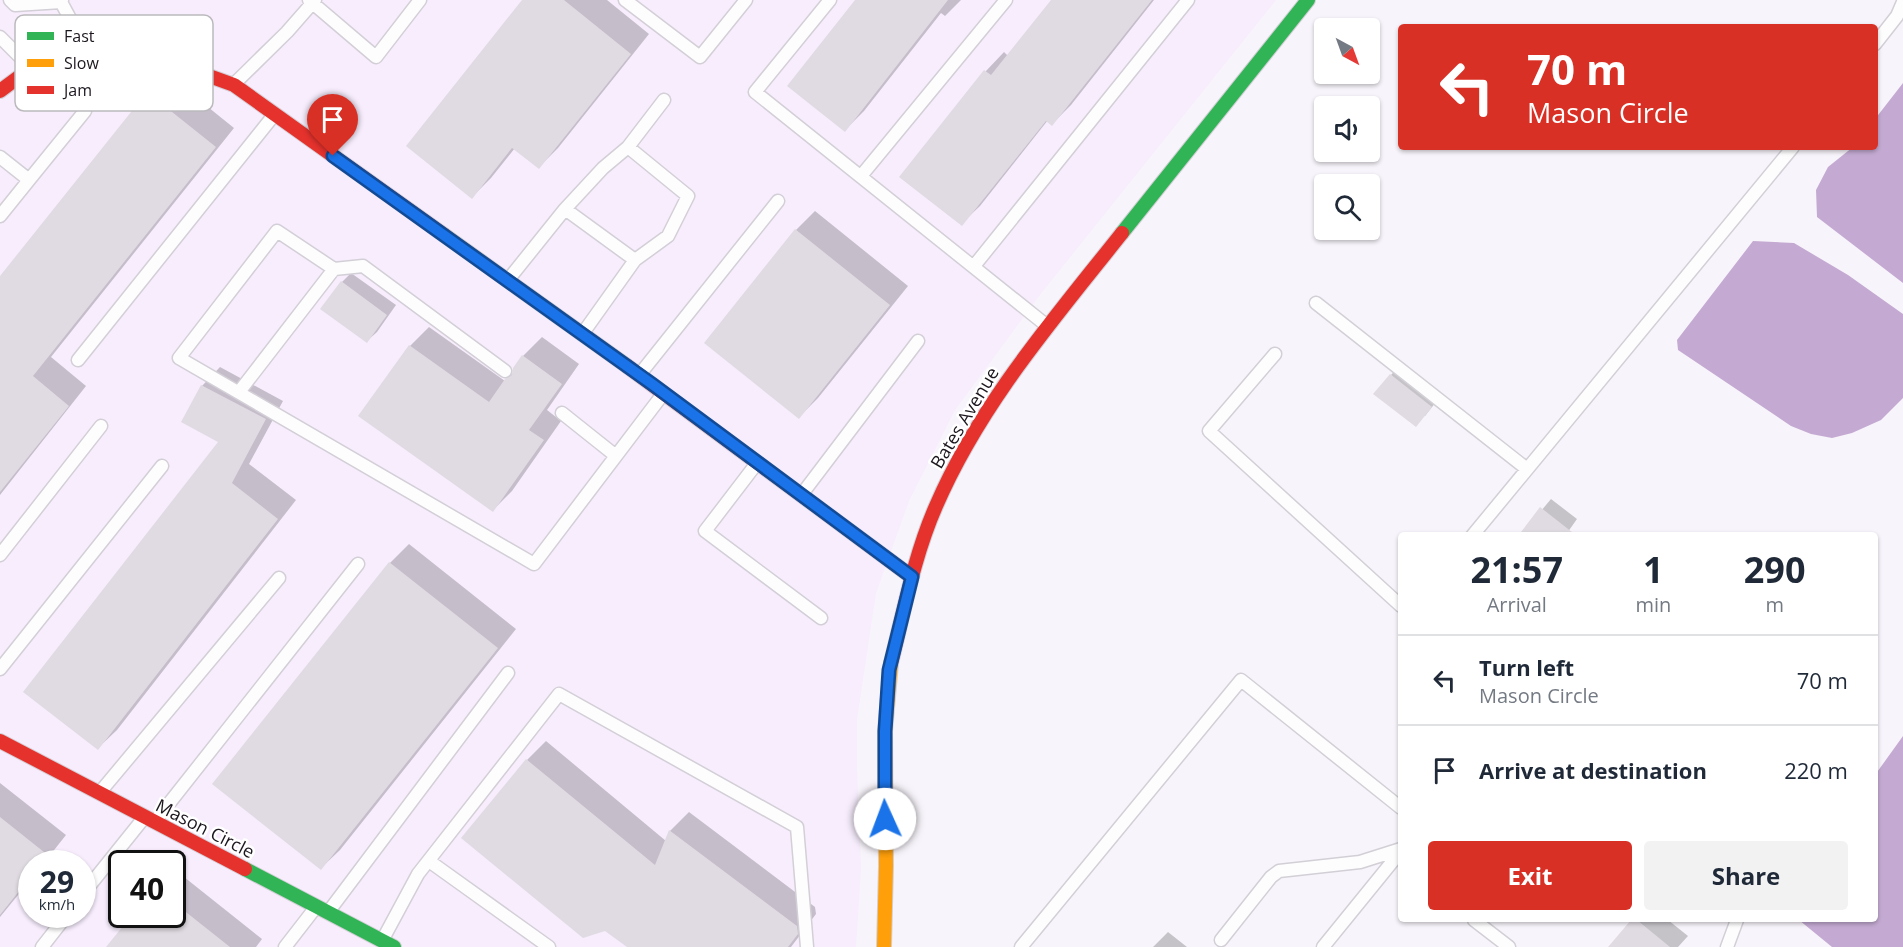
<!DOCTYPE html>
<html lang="en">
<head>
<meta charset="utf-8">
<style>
  :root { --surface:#fff; --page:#f2f2f3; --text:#1f2937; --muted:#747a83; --line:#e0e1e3; --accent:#d93025 }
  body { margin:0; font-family:"Open Sans",sans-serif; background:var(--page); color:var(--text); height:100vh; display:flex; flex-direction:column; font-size:22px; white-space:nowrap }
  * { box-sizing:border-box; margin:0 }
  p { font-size:20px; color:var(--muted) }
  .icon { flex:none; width:33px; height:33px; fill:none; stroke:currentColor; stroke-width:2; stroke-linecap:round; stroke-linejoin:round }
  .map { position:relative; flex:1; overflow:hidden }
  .side { position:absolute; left:1398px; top:532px; width:480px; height:390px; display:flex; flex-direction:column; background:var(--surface); border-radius:6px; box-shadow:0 2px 4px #0004 }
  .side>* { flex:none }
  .banner { position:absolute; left:1398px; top:24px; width:480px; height:126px; border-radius:6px; box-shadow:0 2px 4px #0004; background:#d93025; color:#fff; overflow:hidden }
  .needle { width:39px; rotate:139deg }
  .buttons { position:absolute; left:1314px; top:18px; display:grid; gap:12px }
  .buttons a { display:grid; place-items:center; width:66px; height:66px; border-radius:6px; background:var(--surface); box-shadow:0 2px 4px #0004; font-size:30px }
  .speed { position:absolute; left:18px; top:850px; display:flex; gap:12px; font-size:30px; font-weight:700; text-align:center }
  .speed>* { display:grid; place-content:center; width:78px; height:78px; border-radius:50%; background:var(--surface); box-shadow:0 2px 4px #0004; line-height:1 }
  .speed small { font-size:15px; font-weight:400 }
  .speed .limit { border:3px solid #111; border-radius:9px; background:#fff; color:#111 }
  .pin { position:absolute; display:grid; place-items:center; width:51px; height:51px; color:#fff; margin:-62px -26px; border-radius:50% 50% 50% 0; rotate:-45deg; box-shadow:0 0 6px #0007 }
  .pin .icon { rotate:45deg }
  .me { position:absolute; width:66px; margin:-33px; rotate:358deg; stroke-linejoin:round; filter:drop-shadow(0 0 4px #0008) }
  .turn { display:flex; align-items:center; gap:21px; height:126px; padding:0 30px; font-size:27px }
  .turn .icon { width:78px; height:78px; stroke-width:2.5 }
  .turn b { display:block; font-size:42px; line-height:51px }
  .eta { display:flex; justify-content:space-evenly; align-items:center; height:102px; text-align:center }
  .eta b { font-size:36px; font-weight:700; line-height:42px }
  .primary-button { display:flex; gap:12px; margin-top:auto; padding:12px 30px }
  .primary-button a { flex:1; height:69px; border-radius:6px; background:var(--accent); color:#fff; font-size:24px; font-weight:700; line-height:69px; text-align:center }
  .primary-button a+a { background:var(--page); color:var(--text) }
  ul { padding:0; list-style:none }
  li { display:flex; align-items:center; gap:18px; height:90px; padding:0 30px; border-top:2px solid var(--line) }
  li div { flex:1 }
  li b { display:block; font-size:22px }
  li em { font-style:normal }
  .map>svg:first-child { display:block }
</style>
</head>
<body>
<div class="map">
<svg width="1903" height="947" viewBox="0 0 1903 947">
  <rect width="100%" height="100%" fill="#f8f4fb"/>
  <path fill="#f7edfd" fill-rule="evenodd" d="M0 0H1276L1039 296 955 410 909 501 876 593 857 719V771L861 868 856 947H0ZM32 864H82V915H32ZM122 864H172V915H122Z"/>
  <path fill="#c4aad2" d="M1903 83V283L1817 217 1816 190 1828 167 1853 147H1875V119Z
    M1753 241 1794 243 1848 275 1903 314V398L1881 420 1852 433 1832 438 1811 434 1791 426 1678 350 1677 340Z
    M1903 736V947H1832L1799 920H1875V775Z"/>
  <path fill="#0003" d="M524 0H607L649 34 558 148 539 167 515 148 491 178 472 197Z
    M857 0H961L945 16 941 13 864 111 845 130Z
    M1053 0H1154L1071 105 1052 124 1048 120 980 206 961 224 986 71 1004 52 1008 56Z
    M167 74 234 128 51 357 86 386 0 495V279L148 93Z
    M815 211 908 286 818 398 799 417 796 230Z
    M351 273 396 305 377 332 367 341 342 282Z
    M429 327 505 381 514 372 523 356 542 337 579 364 547 410 561 421 512 491 493 510 410 346Z
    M1400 365 1440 397 1425 416 1391 375Z
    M220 367 283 401 249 464 296 500 117 730 98 748 221 441 202 386Z
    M1551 499 1577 519 1565 536H1520Z
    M409 544 516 629 340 850 321 868 214 783 390 563Z
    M546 741 666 841 670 831 689 812 815 907 816 914 791 947H629L527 760Z
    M0 783 66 835 43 864H32V878L0 917Z
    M174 869 262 939 256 947H108L134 915H172V871Z
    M1633 920H1668L1688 936 1678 947H1609Z
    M1168 932 1187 947H1153Z"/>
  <path fill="#e0dbe2" d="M522 0H564L631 54 539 169 512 148 472 199 406 146Z
    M855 0H948L845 132 787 86Z
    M1051 0H1152L1052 126 1046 121 962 226 899 177 984 70 991 75Z
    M147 92 216 147 33 376 69 406 0 492V276Z
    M795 229 890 305 799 419 704 343Z
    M341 281 387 315 367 343 320 309Z
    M409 345 489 402 505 379 512 375 513 368 522 355 562 384 529 430 544 440 493 512 358 416Z
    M1390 374 1432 407 1416 427 1373 394Z
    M201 385 266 419 232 483 278 519 98 750 23 692 218 442 181 422Z
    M1540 507 1577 536H1518Z
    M389 562 498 648 321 870 212 784Z
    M526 759 655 865 669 830 797 926 798 934 788 947H627L605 931 583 938 461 838Z
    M0 817 59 864H32V875L0 915Z
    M172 901 230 947H106L132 915H172Z
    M1631 920H1637L1670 947H1608Z"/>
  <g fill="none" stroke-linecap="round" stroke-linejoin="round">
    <defs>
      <path id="lane" d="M10 0 15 5 61 2 62 0
        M309 0 376 57 420 0
        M625 0 700 57 746 0
        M830 0 755 92 1046 325
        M61 2 86 48
        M0 37 30 67
        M1875 44 1897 16 1903 2
        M234 84 287 32 315 0
        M628 147 664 100
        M0 157 29 180 85 111
        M861 176 1006 0
        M565 209 603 168 628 147 688 196 668 236 635 260
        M0 216 29 180
        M974 266 1188 0
        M334 269 363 266 505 371
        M508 280 565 209 635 260 583 333
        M1316 303 1527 469
        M1275 354 1209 431 1401 606
        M78 360 274 115
        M640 374 778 201
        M239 392 334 269 277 231 179 358 534 564 663 394
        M562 413 616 456
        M757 463 705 531 821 618
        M802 494 918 341
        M1472 536 1793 147
        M0 555 101 426
        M0 669 162 466
        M101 791 279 578
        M156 820 358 564
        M429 861 549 947
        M82 895 143 819
        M329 911 508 673
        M1474 920 1509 947
        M383 939 418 874 559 694 797 827 807 947
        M1221 940 1271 877 1279 871 1360 862 1401 849
        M42 947 67 915
        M285 947 316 907
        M1021 947 1241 680 1401 808
        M1323 947 1401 851
        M1727 947 1737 920"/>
      <path id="fast" d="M1122 233 1308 0
        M245 869 394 947"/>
      <path id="slow" d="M444 235 627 366
        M884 947 886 866 885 731 891 663"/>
      <path id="jam" d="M0 91 47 56 118 43 234 85 444 235
        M627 366 912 577
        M891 663C904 611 914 556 936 506 980 404 1053 320 1122 233
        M0 741 245 869"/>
    </defs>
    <use href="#lane" stroke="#d3cfd6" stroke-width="15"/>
    <use href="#fast" stroke="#d3cfd6" stroke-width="16"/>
    <use href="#slow" stroke="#d3cfd6" stroke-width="16"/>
    <use href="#jam" stroke="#d3cfd6" stroke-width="16"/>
    <use href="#lane" stroke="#fefdfe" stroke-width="12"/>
    <use href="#fast" stroke="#30b455" stroke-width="14"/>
    <use href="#slow" stroke="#ff9f0a" stroke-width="14"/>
    <use href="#jam" stroke="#e5322d" stroke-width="14"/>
  </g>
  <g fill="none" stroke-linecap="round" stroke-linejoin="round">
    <defs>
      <path id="route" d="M333 156 652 384 912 577 889 670 885 731V819"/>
    </defs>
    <use href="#route" stroke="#114b97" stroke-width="15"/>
    <use href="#route" stroke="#1a73e8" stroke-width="10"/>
  </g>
  <g text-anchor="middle" stroke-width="5" stroke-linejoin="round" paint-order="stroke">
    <g font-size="18" fill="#1c171e" stroke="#fff">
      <text transform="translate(965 418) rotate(-59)" y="6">Bates Avenue</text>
      <text transform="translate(205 829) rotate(27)" y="6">Mason Circle</text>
    </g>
  </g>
  <rect x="15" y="15" width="198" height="96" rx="9" fill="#fff" stroke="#bbb9bc" stroke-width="1.5"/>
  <rect x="27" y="32" width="27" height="8" fill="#30b455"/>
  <rect x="27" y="59" width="27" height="8" fill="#ff9f0a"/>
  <rect x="27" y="86" width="27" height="8" fill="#e5322d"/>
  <g font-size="16" fill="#1c171e">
    <text x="64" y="42">Fast</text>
    <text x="64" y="69">Slow</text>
    <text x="64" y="96">Jam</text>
  </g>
</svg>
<div class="buttons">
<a><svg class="needle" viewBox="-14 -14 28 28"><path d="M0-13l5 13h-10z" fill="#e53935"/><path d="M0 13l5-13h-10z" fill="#747a83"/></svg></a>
<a><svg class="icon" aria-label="sound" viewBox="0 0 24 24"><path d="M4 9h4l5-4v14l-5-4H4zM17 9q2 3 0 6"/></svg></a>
<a><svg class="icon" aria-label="search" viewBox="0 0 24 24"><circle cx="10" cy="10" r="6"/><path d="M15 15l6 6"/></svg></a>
</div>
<div class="speed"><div>29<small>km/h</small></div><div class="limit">40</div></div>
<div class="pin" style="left:333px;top:156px;background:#d93025"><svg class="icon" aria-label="arrive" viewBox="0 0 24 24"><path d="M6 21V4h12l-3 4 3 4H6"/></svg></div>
<svg class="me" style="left:885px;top:819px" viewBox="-20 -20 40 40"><circle r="19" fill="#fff"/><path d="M0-13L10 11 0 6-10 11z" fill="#1a73e8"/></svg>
<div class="banner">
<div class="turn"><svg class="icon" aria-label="left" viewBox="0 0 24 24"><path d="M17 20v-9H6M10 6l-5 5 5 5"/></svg><div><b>70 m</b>Mason Circle</div></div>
</div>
<section class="side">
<div class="eta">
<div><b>21:57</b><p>Arrival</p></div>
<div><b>1</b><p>min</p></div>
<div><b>290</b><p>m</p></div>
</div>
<ul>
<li><svg class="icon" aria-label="left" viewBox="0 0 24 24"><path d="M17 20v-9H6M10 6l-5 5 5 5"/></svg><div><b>Turn left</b><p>Mason Circle</p></div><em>70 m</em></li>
<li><svg class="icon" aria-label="arrive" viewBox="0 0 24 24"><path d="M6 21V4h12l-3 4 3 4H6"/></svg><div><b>Arrive at destination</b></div><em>220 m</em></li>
</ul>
<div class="primary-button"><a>Exit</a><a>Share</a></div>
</section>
</div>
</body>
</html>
